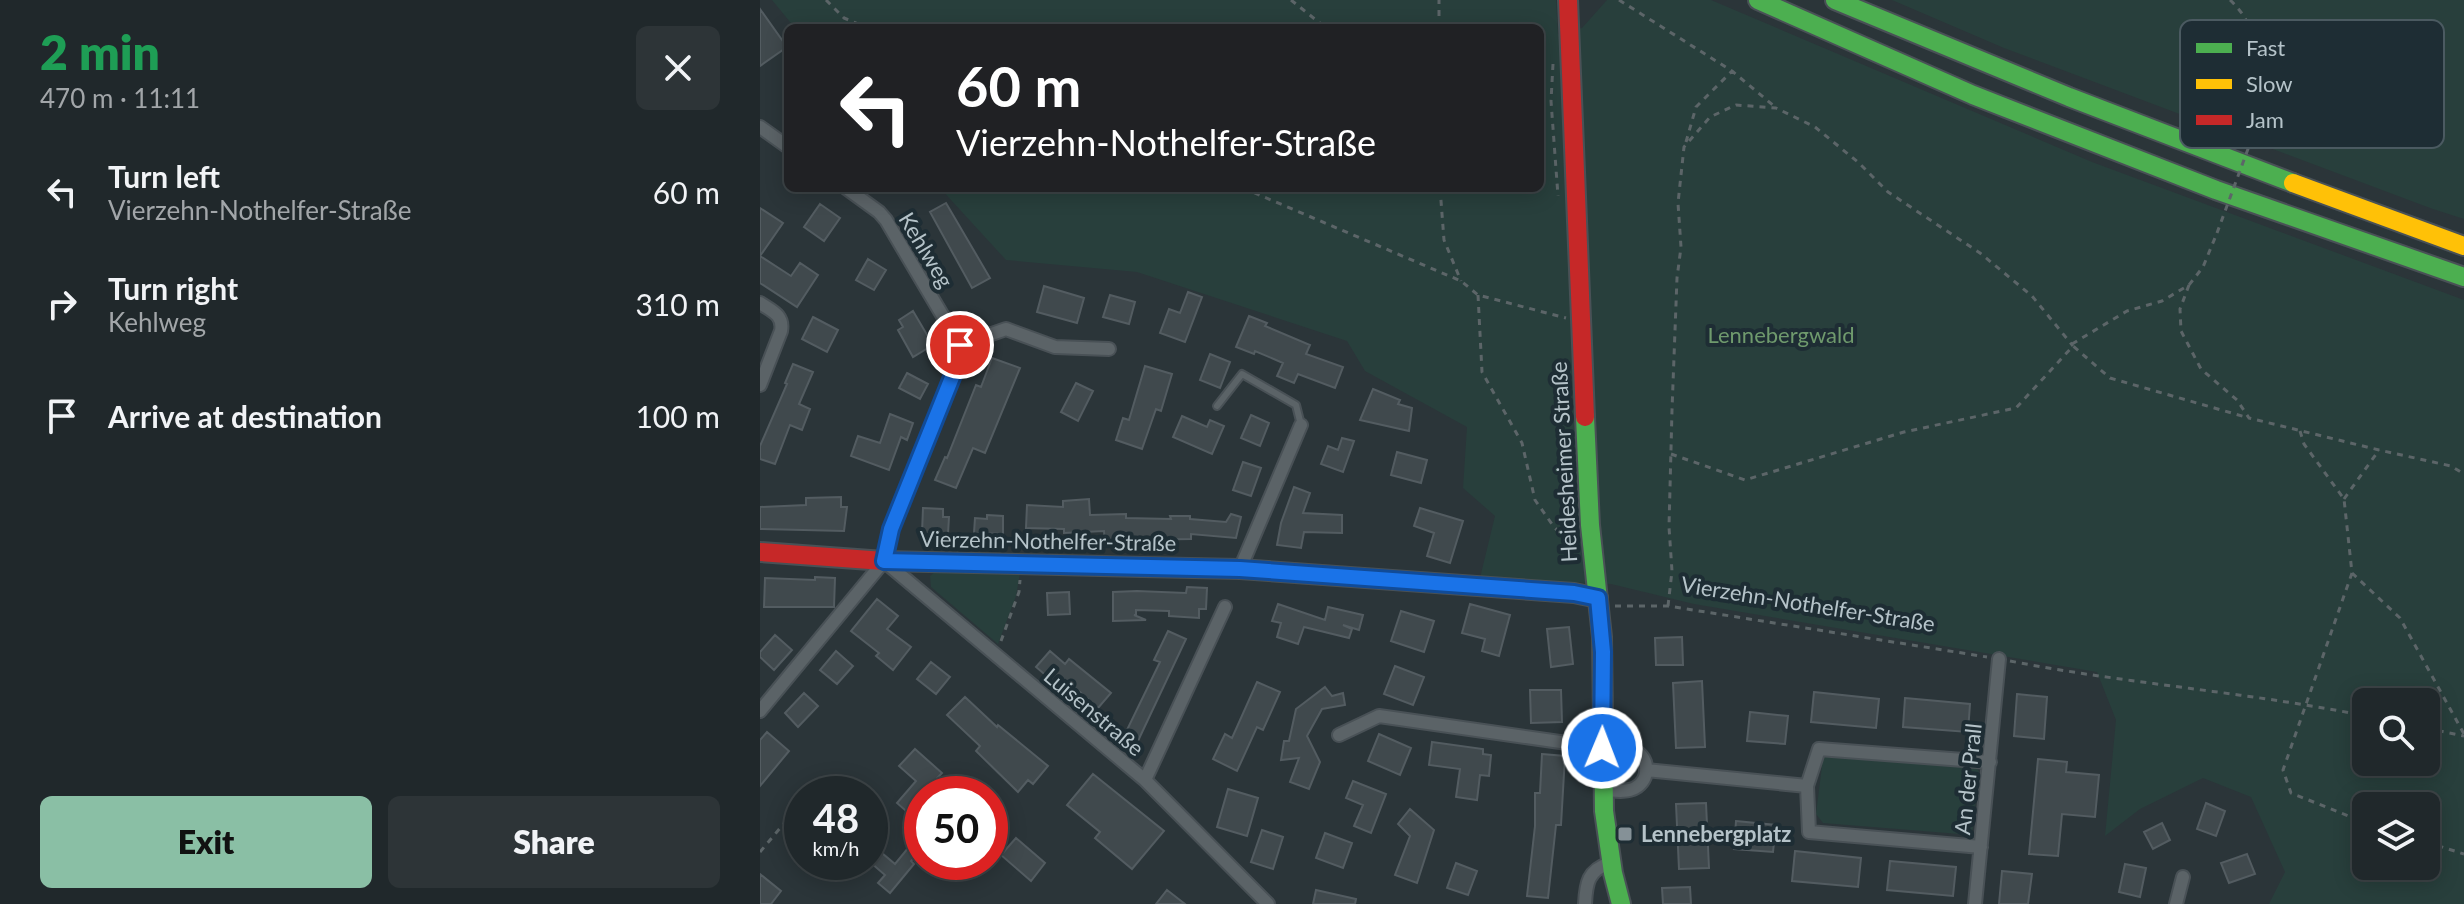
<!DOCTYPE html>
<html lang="en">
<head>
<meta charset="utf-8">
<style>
  :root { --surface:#20282b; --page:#2d3437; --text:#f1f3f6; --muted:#a2a6a9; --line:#3d4447; --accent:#8abfa5 }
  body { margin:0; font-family:Lato,sans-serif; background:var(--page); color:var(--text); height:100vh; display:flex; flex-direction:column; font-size:30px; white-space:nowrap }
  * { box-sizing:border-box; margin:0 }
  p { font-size:26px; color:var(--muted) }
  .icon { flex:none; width:44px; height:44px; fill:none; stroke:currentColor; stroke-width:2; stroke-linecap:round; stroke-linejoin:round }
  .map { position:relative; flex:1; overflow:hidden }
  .sheet { display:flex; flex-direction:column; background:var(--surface); width:760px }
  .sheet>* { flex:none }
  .guide { position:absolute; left:24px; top:24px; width:760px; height:168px; border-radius:12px; box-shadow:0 4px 20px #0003,0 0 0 2px var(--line); background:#202124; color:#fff; overflow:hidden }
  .tools { position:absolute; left:1592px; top:688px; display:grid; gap:16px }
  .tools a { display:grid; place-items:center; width:88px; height:88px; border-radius:12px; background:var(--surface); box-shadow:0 4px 20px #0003,0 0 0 2px var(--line); font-size:40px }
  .speed { position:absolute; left:24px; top:776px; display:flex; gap:16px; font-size:40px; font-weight:700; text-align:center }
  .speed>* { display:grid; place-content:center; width:104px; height:104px; border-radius:50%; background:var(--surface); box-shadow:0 4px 20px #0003,0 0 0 2px var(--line); line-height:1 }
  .speed small { font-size:20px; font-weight:400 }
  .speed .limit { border:12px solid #d22; background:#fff; color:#111 }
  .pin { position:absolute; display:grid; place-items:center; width:68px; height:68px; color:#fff; margin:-34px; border:4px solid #fff; border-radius:50%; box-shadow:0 2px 8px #0007 }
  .me { position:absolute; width:88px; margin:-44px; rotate:1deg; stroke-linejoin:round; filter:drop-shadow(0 0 6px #0008) }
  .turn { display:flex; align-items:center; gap:28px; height:168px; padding:0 40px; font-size:36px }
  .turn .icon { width:104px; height:104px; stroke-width:2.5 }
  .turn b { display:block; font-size:56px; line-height:68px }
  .round { display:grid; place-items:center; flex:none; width:84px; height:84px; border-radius:12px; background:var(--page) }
  .summary { display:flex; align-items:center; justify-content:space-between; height:136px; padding:0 40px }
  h1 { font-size:48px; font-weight:800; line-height:60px; color:#1e9e55 }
  .primary-button { display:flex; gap:16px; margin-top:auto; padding:16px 40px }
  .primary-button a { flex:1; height:92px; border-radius:12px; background:var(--accent); color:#111; font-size:32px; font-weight:800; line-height:92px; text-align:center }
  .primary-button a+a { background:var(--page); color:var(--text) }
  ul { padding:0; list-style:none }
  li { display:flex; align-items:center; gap:24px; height:112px; padding:0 40px }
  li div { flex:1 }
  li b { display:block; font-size:30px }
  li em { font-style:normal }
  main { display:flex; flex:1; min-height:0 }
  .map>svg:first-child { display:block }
</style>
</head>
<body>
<main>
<section class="sheet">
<div class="summary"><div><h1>2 min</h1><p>470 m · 11:11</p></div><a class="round"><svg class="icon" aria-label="close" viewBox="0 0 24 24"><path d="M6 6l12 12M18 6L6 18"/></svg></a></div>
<ul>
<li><svg class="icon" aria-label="left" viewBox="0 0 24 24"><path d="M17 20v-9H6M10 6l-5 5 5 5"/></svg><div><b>Turn left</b><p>Vierzehn-Nothelfer-Straße</p></div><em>60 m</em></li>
<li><svg class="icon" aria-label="right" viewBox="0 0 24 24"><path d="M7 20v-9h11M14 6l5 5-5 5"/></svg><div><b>Turn right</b><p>Kehlweg</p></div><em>310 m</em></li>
<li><svg class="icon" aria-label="arrive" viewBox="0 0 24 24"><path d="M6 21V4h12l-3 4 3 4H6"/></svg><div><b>Arrive at destination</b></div><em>100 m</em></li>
</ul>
<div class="primary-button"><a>Exit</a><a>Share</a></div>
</section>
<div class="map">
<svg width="1704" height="904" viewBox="0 0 1704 904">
  <rect width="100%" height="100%" fill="#2b3539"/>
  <path fill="#283f3c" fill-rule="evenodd" d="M12 0H796L798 34 822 28 847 0H951L1332 162 1704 300V904H1509L1525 872 1491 797 1443 778 1380 809 1345 836 1356 720 1337 672 934 604 851 584 720 578 735 516 703 488 707 427 605 371 587 341 377 272 246 260 180 188H780V28H35ZM1606 702H1666V762H1606ZM1606 806H1666V866H1606Z
    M1132 0H1704V219L1670 208 1244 48Z
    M177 570 260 573 256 596 238 644 171 587 170 576Z
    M1069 754 1217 768 1219 772 1212 835 1063 823 1056 814 1063 758Z"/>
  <path fill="#40494d" stroke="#535c61" stroke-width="2" d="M0 9 27 47 0 66Z
    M186 203 230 278 212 288 170 212Z
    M60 204 80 218 64 241 44 227Z
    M0 208 23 223 0 256 31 276 40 263 58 275 37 307 0 283Z
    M108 259 126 270 114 290 96 280Z
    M284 286 324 298 317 323 277 312Z
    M428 292 442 297 425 342 400 333 409 309 420 313Z
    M350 295 375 302 369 324 343 317Z
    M153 311 173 345 153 357 138 330 143 327 139 320Z
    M489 316 507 323 505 326 550 345 546 354 583 367 575 388 538 374 534 383 517 376 523 363 495 351 494 354 476 347Z
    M53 317 78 330 67 352 42 339Z
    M450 354 470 362 460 388 440 380Z
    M232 358 260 368 225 453 213 448 196 488 175 480 185 457 187 458 216 385 221 387Z
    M33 364 53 372 39 404 50 409 42 430 30 425 15 464 0 459V446L27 384 25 383Z
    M385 366 412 374 401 411 396 409 382 449 356 440 363 418 369 420Z
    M147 373 168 384 160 399 139 388Z
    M316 383 333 391 318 421 301 412Z
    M613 389 640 400 638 404 652 408 649 431 600 420Z
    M130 414 153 423 147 440 141 437 129 470 91 456 98 436 120 443Z
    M491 415 509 423 500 446 481 438Z
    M422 416 447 427 450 420 464 426 452 454 413 437Z
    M582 438 594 441 583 472 561 464 568 446 578 450Z
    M637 452 667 460 661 483 631 475Z
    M483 462 501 468 491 496 473 490Z
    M534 487 550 493 543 513 582 515V533L544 532 541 548 517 545 521 523Z
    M81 497V507H87L84 531 0 529V507L46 505V498Z
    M329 499 330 515 366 514V518L411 519 410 516H430V519L466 522 471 514 481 517 476 538 431 534V539L367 540V545H345L344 531 304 533V529L266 528 267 505 303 507V501Z
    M163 508 183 509V517H189L188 534 162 533Z
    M660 508 703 521 690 563 667 556 674 533 654 526Z
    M227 515 243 516V534L214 533 215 518 227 519Z
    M55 577 75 578 74 607H4L5 578 55 580Z
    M427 587 447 588 446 609H439V618L409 616V611L376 610V615H374L386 620 353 621V592L377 591 426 593Z
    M309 592 310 614 288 615 287 593Z
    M117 599 138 616 127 629 151 647 133 670 116 656 119 653 91 631Z
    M518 604 565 620 568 607 603 615 599 630 583 625 592 629 589 638 544 627 538 644 517 637 521 623 512 621Z
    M710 604 750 615 739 656 722 651 725 639 702 633Z
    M641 611 674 621 664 652 631 641Z
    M809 627 813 664 791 667 787 629Z
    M408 631 426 639 377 743 364 736 400 662 394 660Z
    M15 635 32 650 14 670 0 657V652Z
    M922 637 923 665H896L895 638Z
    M76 651 93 666 77 684 60 670Z
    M290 651 305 664 309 659 351 693 338 708 311 684 304 691 276 667Z
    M171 662 190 677 176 694 157 679Z
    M635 666 664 677 653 705 624 694Z
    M942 681 945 747 916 748 913 683Z
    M497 682 520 692 503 730 497 727 477 771 453 759 465 734 472 738Z
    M565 687 572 696 583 693 585 705 562 709 547 736 560 762 549 789 530 782 539 758 521 760 524 741H529L536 709Z
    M770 690H801L802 722 771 723Z
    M1054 692 1119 699 1116 728 1051 722Z
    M44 693 58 706 38 727 25 713Z
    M1257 694 1287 697 1284 739 1254 736Z
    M205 697 237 727 238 725 288 766 273 784 268 780 258 792 216 751 220 746 187 715Z
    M1145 698 1210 704 1208 732 1143 727Z
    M990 712 1028 716 1025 744 987 741Z
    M7 732 29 751 0 786V740Z
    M619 734 651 748 640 775 608 761Z
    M672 742 723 749V754L731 755 729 776 720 775 717 800 696 797 700 769 669 765Z
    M155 749 182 773 162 794V825L137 803 156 781 139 766Z
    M782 754 805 756 801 825H796L788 898 767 896 775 826V793H780Z
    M1278 759 1307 762 1306 772 1339 775 1335 817 1302 814 1298 856 1269 854Z
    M333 774 404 831 372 869 335 838 340 832 307 805Z
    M593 781 626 794 611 833 594 826 603 805 586 798Z
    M468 789 498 798 487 836 457 827Z
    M946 803 949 868 919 869 916 804Z
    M1446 803 1465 811 1456 836 1437 829Z
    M650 809 674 830 657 883 635 875 650 836 638 824Z
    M976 821 1016 825 1013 852 974 849Z
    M1402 823 1410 840 1393 849 1384 832Z
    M502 830 523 837 513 869 491 862Z
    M162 831V850L151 861 154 864 130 893 118 883 125 875 110 862V843L135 864Z
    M565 833 592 843 583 868 556 858Z
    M256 838 285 863 271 881 241 855Z
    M1035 851 1101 858 1098 887 1032 881Z
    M1487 854 1495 874 1469 883 1461 863Z
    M1130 861 1196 867 1193 896 1127 890Z
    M696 863 717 871 708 895 687 888Z
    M1365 864 1386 868 1380 897 1359 892Z
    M1242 871 1272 874 1268 904H1239Z
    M0 874 21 891 11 904H0Z
    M930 887 931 904H903L902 888Z
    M407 890 425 904H396Z
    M556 890 596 899 595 904H553Z"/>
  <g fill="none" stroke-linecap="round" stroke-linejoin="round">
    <defs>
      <path id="lane" d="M457 406 482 374 536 405 541 425"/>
      <path id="street" d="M0 127 28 147
        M0 303C12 311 24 315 21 331L0 385
        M200 345 246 329 295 347 349 349
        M124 561 385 780 508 904
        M480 569 541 425
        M0 711 124 561 131 529 201 355 200 345 126 220 119 212 86 188
        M579 735 619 716 842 748C852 748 865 746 875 751 890 758 890 780 875 788 866 793 852 790 842 790
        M886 770 1047 786
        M385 780 465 607
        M1221 847 1049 832 1047 786 1059 749 1230 762
        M825 904C826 883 828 870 850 863
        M1215 904 1239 659
        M1416 904 1423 877"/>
      <path id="fast" d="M998 0 1213 95 1456 190 1704 277
        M1075 0 1309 97 1533 183
        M825 417 830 525 842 637 844 811 853 873 861 904"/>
      <path id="slow" d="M1533 183 1704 246
        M382 567 480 569 814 593 838 598"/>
      <path id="jam" d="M808 0 825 417
        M0 552 124 561 382 567"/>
    </defs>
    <use href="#lane" stroke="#495156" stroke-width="10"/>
    <use href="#street" stroke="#495156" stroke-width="16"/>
    <use href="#fast" stroke="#495156" stroke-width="22"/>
    <use href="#slow" stroke="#495156" stroke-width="22"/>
    <use href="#jam" stroke="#495156" stroke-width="22"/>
    <path stroke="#5c6568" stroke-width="3" stroke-dasharray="6 6" stroke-linecap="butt" d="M66 0 84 18 108 28
      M531 0 566 28
      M859 0 972 71 1014 106
      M1470 0C1505 32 1505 86 1495 130
      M679 28V0
      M793 64 791 101 798 196
      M926 142 936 107 972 71
      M483 188 701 281 718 295 806 318
      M680 188 684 240 701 281
      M1429 285 1420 309 1421 331 1441 369 1477 400 1489 418 1619 450 1691 466 1704 474
      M718 295 722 372 762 443 775 500 794 527 814 547
      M1312 344 1367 311 1402 301 1429 285 1443 267 1457 233
      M1540 431 1544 444 1584 499 1592 573 1523 770 1531 793 1606 823
      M911 454 985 480 1144 432 1256 408 1313 346 1350 378 1489 418
      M1584 499 1619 450
      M1592 573 1640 618 1704 734
      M855 606H908L1227 657
      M908 606 912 571 909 527 912 410 917 278 921 247 918 203 924 147 950 117 976 105 1016 108 1055 127 1099 163 1128 192 1220 253 1272 296 1313 346
      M241 641 259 592 260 580
      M1250 661C1368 684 1488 692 1606 716
      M1666 728 1704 736
      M49 794 60 781 69 794
      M1666 842 1704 854
      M0 852 42 802"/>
    <use href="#lane" stroke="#5b6367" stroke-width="6"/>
    <use href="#street" stroke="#5b6367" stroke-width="12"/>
    <use href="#fast" stroke="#4caf50" stroke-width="18"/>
    <use href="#slow" stroke="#ffc107" stroke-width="18"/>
    <use href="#jam" stroke="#c62828" stroke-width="18"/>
    <path stroke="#5c6568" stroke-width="3" stroke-dasharray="6 6" stroke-linecap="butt" d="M1457 233 1495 130"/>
  </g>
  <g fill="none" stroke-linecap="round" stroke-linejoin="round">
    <defs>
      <path id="route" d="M200 345 201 355 131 529 124 561 480 569 814 593 838 598 843 652 842 748"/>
    </defs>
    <use href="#route" stroke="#114b97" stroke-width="20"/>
    <use href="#route" stroke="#1a73e8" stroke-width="14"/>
  </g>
  <rect fill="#859197" stroke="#1e2d34" stroke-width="3" x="857" y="826" width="16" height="16" rx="4"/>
  <g text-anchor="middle" stroke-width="8" stroke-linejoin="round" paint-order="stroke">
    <g font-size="22" fill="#b5c3c9" stroke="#1e2d34">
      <text transform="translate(166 250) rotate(59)" y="8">Kehlweg</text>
      <text transform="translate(804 462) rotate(-93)" y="8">Heidesheimer Straße</text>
      <text transform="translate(288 541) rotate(1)" y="8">Vierzehn-Nothelfer-Straße</text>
      <text transform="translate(1048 604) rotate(9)" y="8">Vierzehn-Nothelfer-Straße</text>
      <text transform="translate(334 712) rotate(40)" y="8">Luisenstraße</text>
      <text transform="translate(1208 779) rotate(-84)" y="8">An der Prall</text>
    </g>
    <g font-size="22" fill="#6f9a6d" stroke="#1e2d34">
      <text x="1021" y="343">Lennebergwald</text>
    </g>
    <g font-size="22" font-weight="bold" fill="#b5c3c9" stroke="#1e2d34" text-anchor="start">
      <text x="881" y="842">Lennebergplatz</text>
    </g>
  </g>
  <rect x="1420" y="20" width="264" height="128" rx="12" fill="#1e2d34" stroke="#4b5a61" stroke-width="2"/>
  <rect x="1436" y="43" width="36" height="10" fill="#4caf50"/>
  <rect x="1436" y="79" width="36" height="10" fill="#ffc107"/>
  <rect x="1436" y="115" width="36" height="10" fill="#c62828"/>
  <g font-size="22" fill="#b5c3c9">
    <text x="1486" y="56">Fast</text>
    <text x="1486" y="92">Slow</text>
    <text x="1486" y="128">Jam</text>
  </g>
</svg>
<div class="tools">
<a><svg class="icon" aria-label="search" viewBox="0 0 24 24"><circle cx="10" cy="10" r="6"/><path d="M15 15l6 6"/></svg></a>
<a><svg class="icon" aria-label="layers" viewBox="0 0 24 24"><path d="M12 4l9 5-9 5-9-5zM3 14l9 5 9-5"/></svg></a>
</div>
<div class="speed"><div>48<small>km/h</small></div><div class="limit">50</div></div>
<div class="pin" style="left:200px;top:345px;background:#d93025"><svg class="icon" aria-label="arrive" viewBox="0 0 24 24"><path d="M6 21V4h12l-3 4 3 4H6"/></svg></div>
<svg class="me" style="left:842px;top:748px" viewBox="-20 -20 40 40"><circle r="17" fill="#1a73e8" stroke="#fff" stroke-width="3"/><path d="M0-11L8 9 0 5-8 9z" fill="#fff"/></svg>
<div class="guide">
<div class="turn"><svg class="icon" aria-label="left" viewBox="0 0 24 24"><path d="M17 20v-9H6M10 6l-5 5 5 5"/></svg><div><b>60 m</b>Vierzehn-Nothelfer-Straße</div></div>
</div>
</div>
</main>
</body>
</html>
